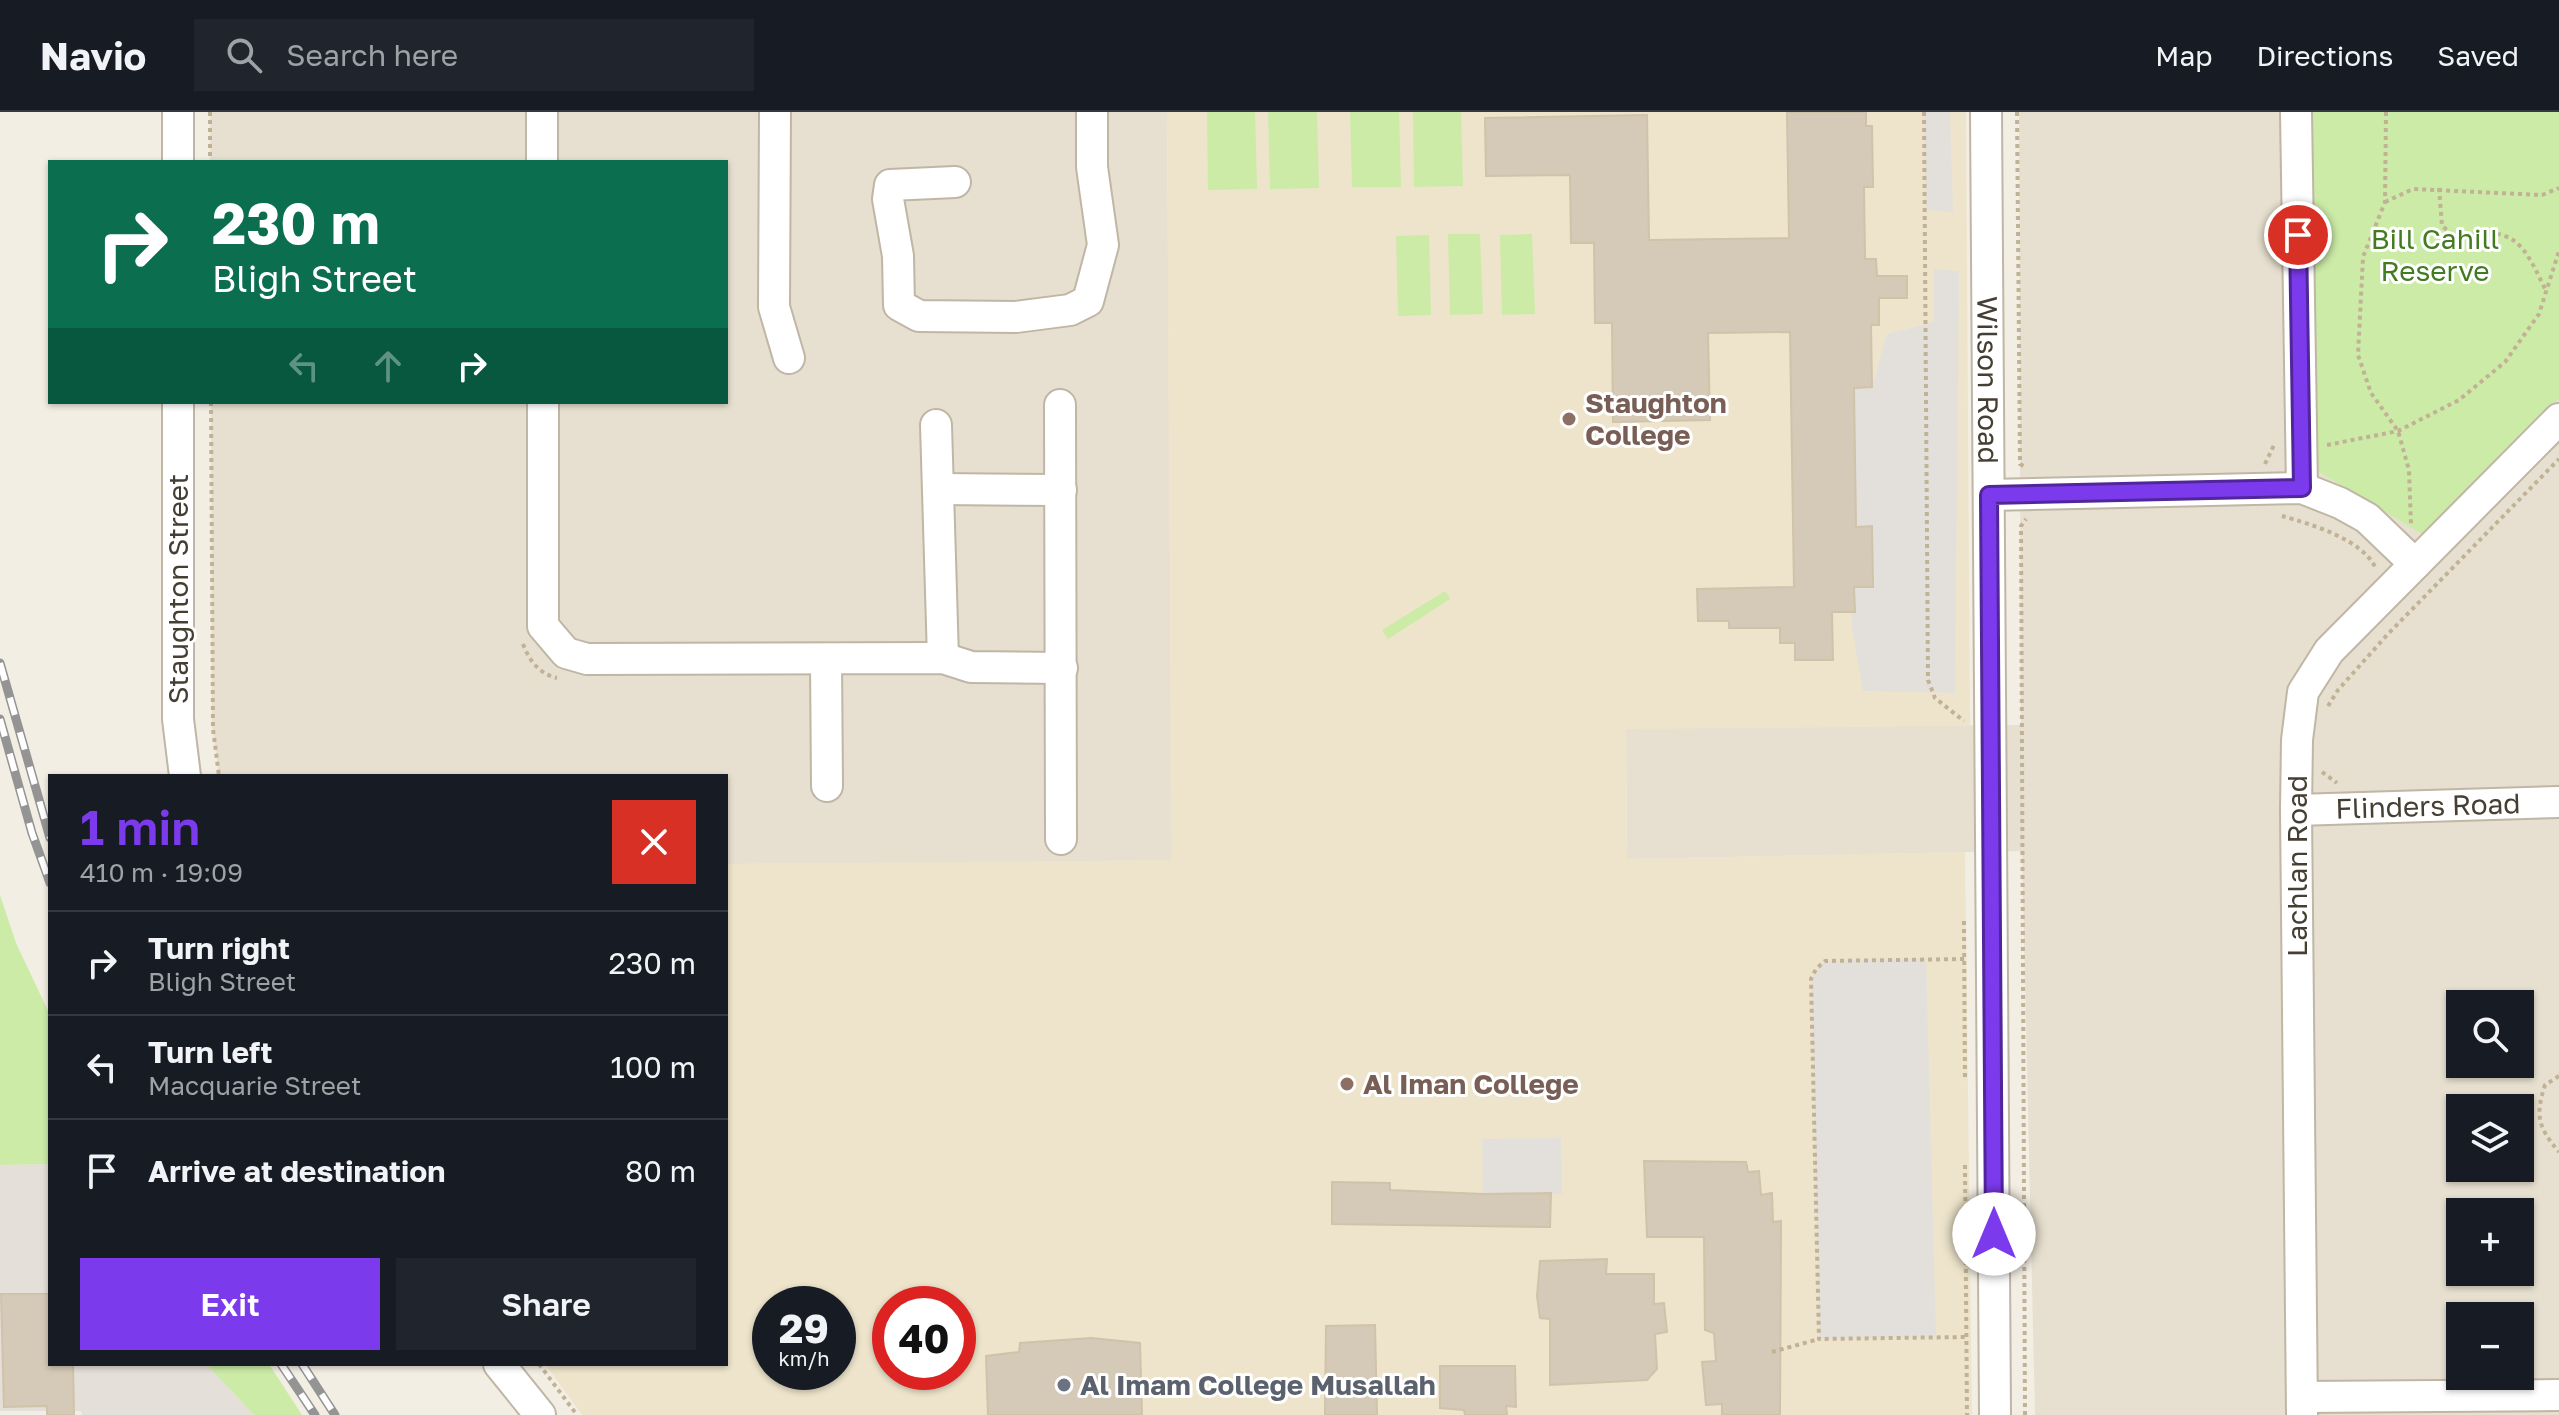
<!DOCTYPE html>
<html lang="en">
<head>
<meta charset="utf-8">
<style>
  :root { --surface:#171b24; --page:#20242c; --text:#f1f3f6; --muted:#9ea1a6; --line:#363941; --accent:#7c3aed }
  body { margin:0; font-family:"Golos Text",sans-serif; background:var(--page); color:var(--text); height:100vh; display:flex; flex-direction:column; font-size:30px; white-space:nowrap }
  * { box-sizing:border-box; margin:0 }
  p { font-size:26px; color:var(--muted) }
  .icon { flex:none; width:44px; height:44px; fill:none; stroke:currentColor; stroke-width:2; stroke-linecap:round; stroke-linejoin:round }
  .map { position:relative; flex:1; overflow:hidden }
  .drawer { position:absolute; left:48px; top:662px; width:680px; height:592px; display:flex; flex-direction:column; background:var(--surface); border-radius:0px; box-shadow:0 2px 6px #0004 }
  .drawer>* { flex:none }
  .hud { position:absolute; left:48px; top:48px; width:680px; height:244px; border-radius:0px; box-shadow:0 2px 6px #0004; background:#0b6e4f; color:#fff; overflow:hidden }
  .fabs { position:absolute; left:2446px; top:878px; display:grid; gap:16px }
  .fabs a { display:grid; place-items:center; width:88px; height:88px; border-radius:0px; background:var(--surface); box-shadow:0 2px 6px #0004; font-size:40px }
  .speed { position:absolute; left:752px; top:1174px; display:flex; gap:16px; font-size:40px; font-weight:700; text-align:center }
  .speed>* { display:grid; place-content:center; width:104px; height:104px; border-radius:50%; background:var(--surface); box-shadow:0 2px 6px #0004; line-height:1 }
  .speed small { font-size:20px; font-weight:400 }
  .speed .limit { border:12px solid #d22; background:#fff; color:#111 }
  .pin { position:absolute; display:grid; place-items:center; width:68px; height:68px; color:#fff; margin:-34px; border:4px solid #fff; border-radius:50%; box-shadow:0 2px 8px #0007 }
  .me { position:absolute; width:88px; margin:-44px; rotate:0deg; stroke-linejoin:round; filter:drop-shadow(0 0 6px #0008) }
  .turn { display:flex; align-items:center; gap:28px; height:168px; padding:0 32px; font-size:36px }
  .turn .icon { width:104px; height:104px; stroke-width:2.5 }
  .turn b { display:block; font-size:56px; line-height:68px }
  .lanes { display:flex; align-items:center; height:76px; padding:0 32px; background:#0003; justify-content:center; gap:40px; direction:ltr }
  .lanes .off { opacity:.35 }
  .round { display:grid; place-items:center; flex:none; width:84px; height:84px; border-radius:0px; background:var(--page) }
  .head { display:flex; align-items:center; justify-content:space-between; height:136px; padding:0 32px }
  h1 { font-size:48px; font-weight:600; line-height:60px; color:var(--accent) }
  .cta { display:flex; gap:16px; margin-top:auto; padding:16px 32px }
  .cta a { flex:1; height:92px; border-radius:0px; background:var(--accent); color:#fff; font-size:32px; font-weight:600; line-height:92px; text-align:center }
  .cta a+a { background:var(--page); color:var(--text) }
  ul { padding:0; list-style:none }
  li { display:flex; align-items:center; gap:24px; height:104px; padding:0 32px; border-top:2px solid var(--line) }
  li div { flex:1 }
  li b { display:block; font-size:30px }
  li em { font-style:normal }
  header { display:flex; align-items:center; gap:48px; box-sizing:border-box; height:112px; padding:0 40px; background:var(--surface); border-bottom:2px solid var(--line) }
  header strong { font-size:38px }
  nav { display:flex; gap:44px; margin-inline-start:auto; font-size:28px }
  .search { width:560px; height:72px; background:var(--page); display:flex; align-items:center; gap:20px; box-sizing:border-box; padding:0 28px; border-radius:0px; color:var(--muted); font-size:30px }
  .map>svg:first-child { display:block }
</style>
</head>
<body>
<header>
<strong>Navio</strong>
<div class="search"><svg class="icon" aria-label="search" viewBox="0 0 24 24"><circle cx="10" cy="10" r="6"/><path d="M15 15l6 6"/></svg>Search here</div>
<nav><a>Map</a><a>Directions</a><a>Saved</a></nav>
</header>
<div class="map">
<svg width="2559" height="1303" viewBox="0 0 2559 1303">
  <rect width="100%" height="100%" fill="#f3eee3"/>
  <path fill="#e7e0d0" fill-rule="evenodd" d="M210 0H1167L1172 749 726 752V664H219L212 612 211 290H726V50H210Z
    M2019 0H2559V1303H2035L2022 739 1627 747 1626 616 2021 613ZM2460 892H2520V952H2460ZM2460 996H2520V1056H2460ZM2460 1100H2520V1160H2460ZM2460 1204H2520V1264H2460Z"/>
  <path fill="#e4dfd8" d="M50 1052V1252H206L254 1303H82L81 1299H0V1053Z"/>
  <path fill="#ede4cb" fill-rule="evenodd" d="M1167 0H1966L1970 614 1626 617 1627 747 1965 740 1972 1303H582L545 1252H726V752L1171 748ZM770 1192H838V1260H770ZM890 1192H958V1260H890Z"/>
  <path fill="#cceba7" d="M1207 0H1255L1257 77 1208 78Z
    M1268 0H1317L1319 76 1270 77Z
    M1350 0H1399L1401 75H1352Z
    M1413 0H1461L1463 74 1414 75Z
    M2310 0H2559V286L2422 422 2314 357Z
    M1448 122H1480L1483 202 1450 203Z
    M1532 122 1535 202 1502 203 1500 123Z
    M1429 123 1431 203 1398 204 1396 124Z
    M1445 479 1450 487 1388 527 1382 518Z
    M0 783 16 831 50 903V1052L0 1053Z
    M206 1252H269L302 1303H254Z"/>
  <path fill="#e3e0dc" d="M1924 0H1950L1953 100 1925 98Z
    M1934 157 1959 159 1955 581 1863 579 1852 516 1854 276 1872 275 1887 222 1934 210Z
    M1926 846 1936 1225 1819 1227 1811 867 1825 849Z
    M1561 1026 1562 1082H1483L1482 1027Z"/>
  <path fill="#d5cab7" stroke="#d1c2aa" stroke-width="2" d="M1787 0H1866V14H1872L1873 75H1864L1865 147H1876L1877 164H1907V186H1879V213H1871L1872 275 1854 276 1856 415 1872 414 1873 475H1854L1855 500H1832L1833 548H1795V531H1780V516H1729V509H1698L1697 477 1794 475 1790 220 1708 221 1710 308 1613 310 1612 211H1595L1594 131H1571L1570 63 1486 64 1485 6 1647 3 1649 128 1789 126Z
    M1644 1049 1746 1050 1748 1060 1759 1059 1761 1083 1772 1081 1773 1110 1781 1109 1780 1303H1722V1292L1706 1293 1702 1250 1716 1249 1714 1221 1705 1218 1704 1125H1647Z
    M1332 1070 1390 1071V1078L1483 1082 1551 1081 1550 1115 1332 1112Z
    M1607 1147 1606 1162H1654V1192L1664 1191 1667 1220 1655 1222 1657 1257 1647 1268 1550 1273V1207L1540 1206 1537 1184 1540 1149Z
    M1 1182H50V1252H73L74 1303H47V1294L4 1295Z
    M1375 1213 1377 1303H1325L1326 1214Z
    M1091 1226 1140 1231 1142 1303H988L986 1244 1019 1240 1020 1231Z
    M1440 1254H1515L1516 1295 1506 1294 1507 1303H1465L1464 1298 1440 1296Z"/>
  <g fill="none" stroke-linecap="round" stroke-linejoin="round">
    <defs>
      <g id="minor">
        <path d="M178 0V50"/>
        <path d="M542 0V50"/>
        <path d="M775 0 774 195 789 246"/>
        <path id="s1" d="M1986 0 1995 1303"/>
        <path d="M2296 0 2302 376"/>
        <path d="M955 70 890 73 888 87 898 144 899 193 919 204 1016 205 1070 198 1088 189 1103 133 1092 55V0"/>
        <path d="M178 290V607L185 664"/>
        <path d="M543 290V514L566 541 587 547 943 546 971 555 1062 556"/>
        <path d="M1060 293 1061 727"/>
        <path d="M936 313 943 546"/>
        <path d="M938 377 1061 378"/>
        <path d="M1989 383 2302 376 2340 391 2367 406 2415 452"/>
        <path d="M826 547 827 674"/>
        <path id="s2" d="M2296 698 2559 690"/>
        <path d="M499 1252 540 1303"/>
        <path d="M2302 1285 2559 1283"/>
        <path d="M2302 1303 2296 698 2297 628 2303 580 2329 539 2559 307"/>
      </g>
    </defs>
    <use href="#minor" stroke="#bfb6a5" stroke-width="34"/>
    <path stroke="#c2b295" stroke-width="4" stroke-dasharray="4 4" stroke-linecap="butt" d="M210 0V50
      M1924 0 1928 568 1935 586 1964 609
      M2017 0 2020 352 2025 355
      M2386 0 2385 90 2363 145 2358 243 2371 281 2398 319 2409 358 2411 413
      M2439 76 2442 114 2454 123C2513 115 2521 126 2545 177
      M2385 90 2413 77 2542 83 2559 76
      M211 290 213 617 219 664
      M2327 333 2398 319 2459 288 2505 250 2539 202 2559 139
      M2265 352 2275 331
      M2282 404C2310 412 2363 427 2376 457
      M523 532C529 548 539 562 557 566
      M2328 594 2338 578 2387 523 2559 347
      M2322 660 2337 671
      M1964 809 1965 969
      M1964 847 1825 849 1816 857 1811 867 1819 1227 1966 1225
      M2559 964 2545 973C2535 1004 2538 1015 2559 1040
      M1965 1053 1967 1303
      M1772 1240 1819 1227
      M539 1252 577 1303
      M2025 1303 2021 414 2026 407"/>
    <use href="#minor" stroke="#fff" stroke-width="30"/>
    <defs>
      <path id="rail" d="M0 551 50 726
        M0 607 32 721 50 771
        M281 1252 315 1303
        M302 1252 335 1303"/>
    </defs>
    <use href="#rail" stroke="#949494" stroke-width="9"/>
    <use href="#rail" stroke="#fff" stroke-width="6" stroke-dasharray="18" stroke-linecap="butt"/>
  </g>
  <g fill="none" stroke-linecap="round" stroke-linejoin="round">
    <defs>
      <path id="route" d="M1994 1122 1989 383 2302 376 2298 123"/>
    </defs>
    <use href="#route" stroke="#51269a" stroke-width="20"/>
    <use href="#route" stroke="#7c3aed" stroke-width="14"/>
  </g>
  <g fill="#8d6e63" stroke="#fff" stroke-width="3">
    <circle cx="1569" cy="307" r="8"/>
    <circle cx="1347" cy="972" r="8"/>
  </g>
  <circle fill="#6b7280" stroke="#fff" stroke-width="3" cx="1064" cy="1273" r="8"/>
  <g text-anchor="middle" stroke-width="6" stroke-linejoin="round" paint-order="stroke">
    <g font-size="28" fill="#437b22" stroke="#fff">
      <text x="2435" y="137">Bill Cahill<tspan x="2435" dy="32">Reserve</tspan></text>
    </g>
    <g font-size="28" fill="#453e33" stroke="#fff">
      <text dy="10" stroke="none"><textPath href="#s1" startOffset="268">Wilson Road</textPath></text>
      <text transform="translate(178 477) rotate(-90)" y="10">Staughton Street</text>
      <text dy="10" stroke="none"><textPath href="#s2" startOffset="132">Flinders Road</textPath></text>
      <text transform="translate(2297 754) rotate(-90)" y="10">Lachlan Road</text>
    </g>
    <g font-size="28" font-weight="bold" fill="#785e54" stroke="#fff" text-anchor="start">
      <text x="1585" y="301">Staughton<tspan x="1585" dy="32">College</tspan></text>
      <text x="1363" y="982">Al Iman College</text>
    </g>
    <g font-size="28" font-weight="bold" fill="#5b616d" stroke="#fff" text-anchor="start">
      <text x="1080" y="1283">Al Imam College Musallah</text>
    </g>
  </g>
</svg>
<div class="fabs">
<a><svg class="icon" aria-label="search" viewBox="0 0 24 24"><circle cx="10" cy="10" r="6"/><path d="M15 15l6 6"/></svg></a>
<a><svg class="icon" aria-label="layers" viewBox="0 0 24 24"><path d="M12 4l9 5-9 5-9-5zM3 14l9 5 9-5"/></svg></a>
<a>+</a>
<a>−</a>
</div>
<div class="speed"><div>29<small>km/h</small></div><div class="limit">40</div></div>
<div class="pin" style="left:2298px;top:123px;background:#d93025"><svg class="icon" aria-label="arrive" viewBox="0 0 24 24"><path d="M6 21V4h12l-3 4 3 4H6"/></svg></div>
<svg class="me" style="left:1994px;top:1122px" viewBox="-20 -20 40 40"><circle r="19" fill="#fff"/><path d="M0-13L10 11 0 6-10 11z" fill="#7c3aed"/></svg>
<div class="hud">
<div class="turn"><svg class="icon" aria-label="right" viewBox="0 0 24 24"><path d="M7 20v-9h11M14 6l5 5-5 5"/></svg><div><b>230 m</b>Bligh Street</div></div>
<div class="lanes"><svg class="icon off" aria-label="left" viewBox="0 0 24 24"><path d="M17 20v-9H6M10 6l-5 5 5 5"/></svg><svg class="icon off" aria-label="ahead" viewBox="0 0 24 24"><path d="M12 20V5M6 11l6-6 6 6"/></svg><svg class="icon" aria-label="right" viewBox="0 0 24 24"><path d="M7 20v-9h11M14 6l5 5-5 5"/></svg></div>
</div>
<section class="drawer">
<div class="head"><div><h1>1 min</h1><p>410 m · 19:09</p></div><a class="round" style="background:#d93025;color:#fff"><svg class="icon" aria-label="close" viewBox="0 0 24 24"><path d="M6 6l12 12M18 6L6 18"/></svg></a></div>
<ul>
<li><svg class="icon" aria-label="right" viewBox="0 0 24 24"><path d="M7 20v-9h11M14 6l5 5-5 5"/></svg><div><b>Turn right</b><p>Bligh Street</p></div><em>230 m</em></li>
<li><svg class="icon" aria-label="left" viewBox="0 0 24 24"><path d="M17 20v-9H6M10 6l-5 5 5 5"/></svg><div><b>Turn left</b><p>Macquarie Street</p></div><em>100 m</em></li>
<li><svg class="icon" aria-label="arrive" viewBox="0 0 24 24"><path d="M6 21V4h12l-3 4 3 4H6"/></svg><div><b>Arrive at destination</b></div><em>80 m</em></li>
</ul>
<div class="cta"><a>Exit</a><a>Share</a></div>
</section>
</div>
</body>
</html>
